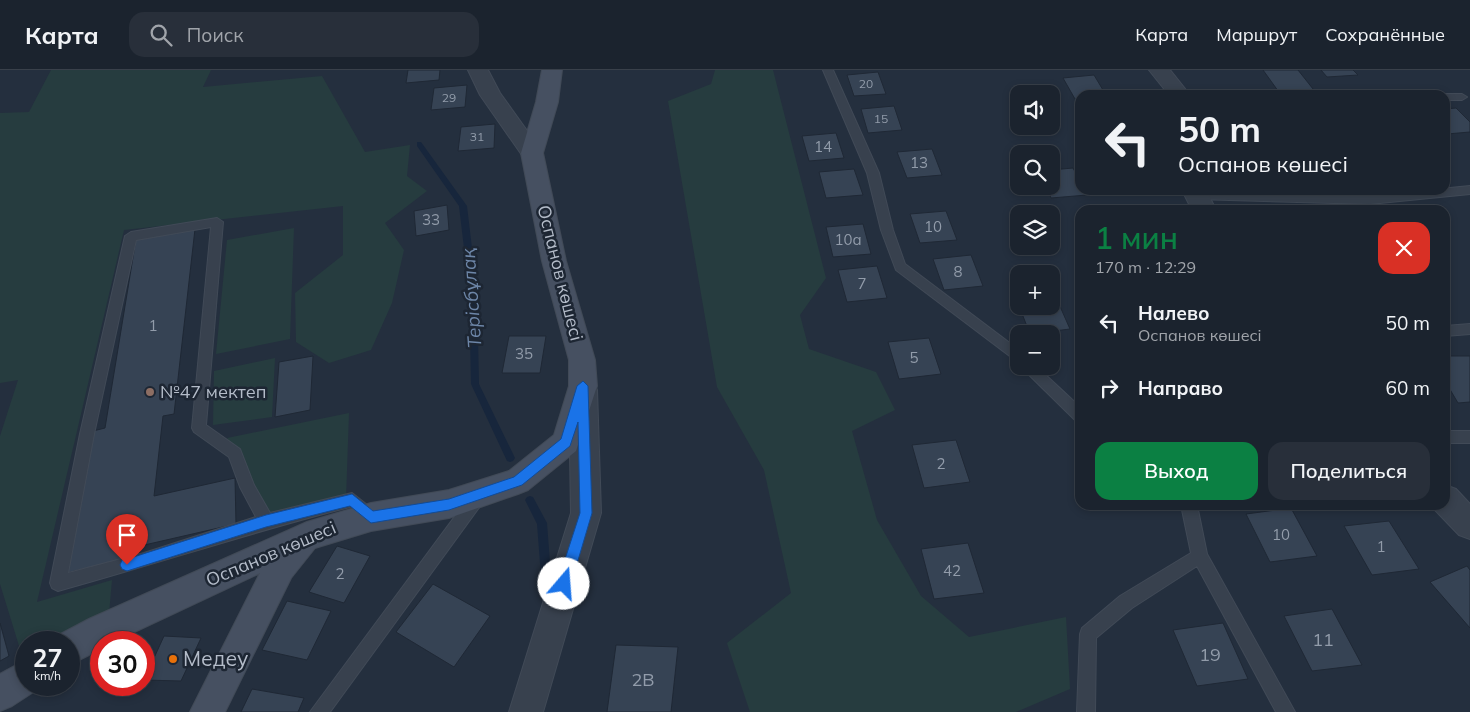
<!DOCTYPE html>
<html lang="ru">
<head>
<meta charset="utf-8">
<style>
  :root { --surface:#1b232e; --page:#282f3a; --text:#f1f3f6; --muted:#a0a4aa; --line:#39404a; --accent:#0b8043 }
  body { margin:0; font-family:Mulish,sans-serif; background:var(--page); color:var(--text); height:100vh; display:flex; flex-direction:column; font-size:19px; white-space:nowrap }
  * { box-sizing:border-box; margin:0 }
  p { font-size:16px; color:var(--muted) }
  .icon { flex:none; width:28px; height:28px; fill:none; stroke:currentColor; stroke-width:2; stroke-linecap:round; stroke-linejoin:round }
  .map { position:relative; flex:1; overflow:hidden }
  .drawer { position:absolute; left:1075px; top:135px; width:375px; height:305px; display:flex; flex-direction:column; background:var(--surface); border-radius:15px; box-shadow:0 2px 8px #0003,0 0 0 1px var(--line) }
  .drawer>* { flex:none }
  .hud { position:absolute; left:1075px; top:20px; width:375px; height:105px; border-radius:15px; box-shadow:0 2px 8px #0003,0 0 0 1px var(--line); background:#1b232e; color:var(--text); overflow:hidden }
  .tools { position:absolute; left:1010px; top:15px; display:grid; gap:10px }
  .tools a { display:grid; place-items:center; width:50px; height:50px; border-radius:10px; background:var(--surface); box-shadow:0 2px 8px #0003,0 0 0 1px var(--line); font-size:25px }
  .speed { position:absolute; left:15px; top:561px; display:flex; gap:10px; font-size:25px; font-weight:700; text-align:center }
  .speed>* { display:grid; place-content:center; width:65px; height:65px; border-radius:50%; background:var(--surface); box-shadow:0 2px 8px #0003,0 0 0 1px var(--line); line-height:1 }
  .speed small { font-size:12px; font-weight:400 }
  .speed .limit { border:8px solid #d22; background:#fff; color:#111 }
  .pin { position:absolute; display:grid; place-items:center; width:42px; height:42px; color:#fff; margin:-51px -21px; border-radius:50% 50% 50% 0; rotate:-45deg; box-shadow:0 0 5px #0007 }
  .pin .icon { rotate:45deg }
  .me { position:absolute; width:55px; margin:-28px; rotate:18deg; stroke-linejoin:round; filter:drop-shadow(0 0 4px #0008) }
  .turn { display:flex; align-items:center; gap:18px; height:105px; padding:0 20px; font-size:22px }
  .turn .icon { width:65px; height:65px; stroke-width:2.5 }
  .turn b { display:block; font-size:35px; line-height:42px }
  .round { display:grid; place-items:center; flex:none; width:52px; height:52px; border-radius:15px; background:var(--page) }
  .overview { display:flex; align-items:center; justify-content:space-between; height:85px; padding:0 20px }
  h1 { font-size:30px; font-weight:600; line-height:38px; color:var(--accent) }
  .primary-button { display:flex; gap:10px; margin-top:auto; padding:10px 20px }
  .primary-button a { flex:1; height:58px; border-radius:15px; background:var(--accent); color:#fff; font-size:20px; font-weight:600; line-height:58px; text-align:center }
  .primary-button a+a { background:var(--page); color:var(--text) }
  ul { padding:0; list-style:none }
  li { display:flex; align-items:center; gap:15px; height:65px; padding:0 20px }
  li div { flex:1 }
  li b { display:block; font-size:19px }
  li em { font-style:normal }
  header { display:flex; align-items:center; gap:30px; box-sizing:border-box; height:70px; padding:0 25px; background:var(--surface); border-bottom:1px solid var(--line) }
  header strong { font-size:24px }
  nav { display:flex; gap:28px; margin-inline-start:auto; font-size:18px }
  .search { width:350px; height:45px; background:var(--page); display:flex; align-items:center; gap:12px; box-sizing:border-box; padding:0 18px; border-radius:15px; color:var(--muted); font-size:19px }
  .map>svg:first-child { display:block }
</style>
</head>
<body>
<header>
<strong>Карта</strong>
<div class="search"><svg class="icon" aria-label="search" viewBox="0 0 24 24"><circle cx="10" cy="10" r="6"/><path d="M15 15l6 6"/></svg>Поиск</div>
<nav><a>Карта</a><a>Маршрут</a><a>Сохранённые</a></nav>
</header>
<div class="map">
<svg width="1470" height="642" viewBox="0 0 1470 642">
  <rect width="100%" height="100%" fill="#242f3e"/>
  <path fill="#263c3f" d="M51 0H211L203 17 322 6 365 82 410 75 407 106 427 121 385 153 404 180 392 233 371 280 329 293 296 272 295 223 343 185V136L124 160 37 532 112 510 109 544 59 572H26V591L24 592 0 514V366L18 310 0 313V43L29 42Z
    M715 0H773L826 208 800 245 809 279 876 302 895 340 852 361 877 450 921 526 969 567 1066 547 1070 619 1016 642H750L727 573 791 523 764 400 717 317 668 31 711 14Z
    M294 158 290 269 216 284 227 170Z
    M275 288 272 347 213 355 214 301Z
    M349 343 346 429 270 447 227 368Z"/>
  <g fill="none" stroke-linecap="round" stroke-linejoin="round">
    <path fill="#17263c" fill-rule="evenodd" d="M417 72H421L467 136 477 220 479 314 515 388 513 391 510 392 507 391 471 314 469 220 459 136 417 76Z
      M530 426 533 427 547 453 552 519 551 522 547 524 543 522 542 519 537 454 525 430 527 427Z"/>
  </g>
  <path fill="#364354" stroke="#1f2835" d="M408 0H440L439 10 406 13Z
    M1263 0H1298L1317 24 1281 25Z
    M1321 0H1353L1358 5 1327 7Z
    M878 2 886 24 854 26 847 5Z
    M1094 5 1106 25H1080V29H1075L1063 8Z
    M467 15 465 37 431 40 434 18Z
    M894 36 902 60 868 63 861 39Z
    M1456 38 1470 52V62L1447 64 1445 39Z
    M495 54 494 78 458 81 461 57Z
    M836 63 844 88 809 91 802 66Z
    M932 79 942 105 907 108 897 82Z
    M1073 98 1080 111V120H1084L1087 125 1051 128 1046 116H1051V100Z
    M854 99 863 125 826 128 819 102Z
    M447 135 449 160 416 166 414 141Z
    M946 141 957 170 920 173 910 144Z
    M863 154 871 184 833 187 826 157Z
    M195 159 174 344 163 346 154 426 235 408 236 454 140 476 139 486 66 503 93 361 105 358 136 169Z
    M971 185 983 216 944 220 933 189Z
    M877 196 887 228 847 232 838 200Z
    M1055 225 1070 259 1030 264 1019 236H1051V226Z
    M509 266H546L540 303H502Z
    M929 268 941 304 899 309 888 272Z
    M313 286 310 340 275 347 279 292Z
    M1445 286H1470V332L1458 333 1445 311Z
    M956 370 970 412 924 418 912 375Z
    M1291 438 1317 486 1270 492 1246 444Z
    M1389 451 1419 499 1372 505 1344 456Z
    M968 473 984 523 934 529 921 479Z
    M337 476 370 486 344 533 309 522Z
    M1467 496 1470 500V558L1430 512Z
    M433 514 490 546 454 597 396 562Z
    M287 531 331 541 307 590 262 580Z
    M1332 539 1362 595 1312 601 1284 546Z
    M0 553 9 586 0 591Z
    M1223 553 1248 609 1197 616 1173 560Z
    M164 566 201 568 181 611 144 610Z
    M616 575 678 577 671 642H607Z
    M252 619 304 628 298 642H241Z"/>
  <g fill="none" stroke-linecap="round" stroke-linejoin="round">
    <defs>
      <path id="lane" d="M823 0H833L879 103 893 160 905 194 1019 280V293L896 200 881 160 867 103Z
        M1445 24H1462L1467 27 1462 30H1445V25H1441Z
        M1470 116V124L1370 134 1195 129 1189 125 1195 121 1370 126Z
        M217 148 223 152 206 355 240 379 254 415 270 443 352 423 376 442 379 447 376 452 371 454 350 437C251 462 156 494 58 521L52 518 50 513 80 364 125 166 131 162ZM211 157 192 358 194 362 229 387 240 417 256 447 144 483 68 503 94 364 136 170Z
        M1470 254V264L1445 266V256Z
        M1020 296H1036L1080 337V352L1075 350Z
        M1445 361H1470V373H1445Z
        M478 420 483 422 485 427 483 432 330 642H310L473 422Z
        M1181 435H1197L1207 484 1295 642H1276L1197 496 1132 538 1096 568 1095 642H1077L1080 564 1082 558 1120 526 1191 483Z"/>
      <path id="street" d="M468 0H488L500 23 543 83 540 88 532 91 524 88 480 25Z
        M1149 0H1170L1190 25H1169Z
        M1182 120H1206L1216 140H1192Z
        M583 308 593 312 597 320 601 443 543 642H509L571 443 569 320 573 312Z
        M1445 415 1456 419 1470 434V469L1459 465 1434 439 1433 435H1445Z"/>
      <path id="secondary" d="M542 0H562L558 32 543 83 566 191 595 290 597 316 576 381 528 420 518 424 449 448 371 461 315 478 291 508 225 642H190L260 503 113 572H101V579L69 595V572H55L57 566 89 549 307 452 371 433 449 420 509 401 554 365 569 316V290L542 191 521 83 536 32Z
        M26 590V615H40L38 619 12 636 0 641V604Z"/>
    </defs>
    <use href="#lane" stroke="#414a57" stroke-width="2"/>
    <use href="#street" stroke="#414a57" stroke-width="2"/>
    <use href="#secondary" stroke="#414a57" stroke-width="2"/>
    <use href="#lane" fill="#38414e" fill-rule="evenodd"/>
    <use href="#street" fill="#38414e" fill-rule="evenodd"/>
    <use href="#secondary" fill="#465061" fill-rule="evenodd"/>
  </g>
  <path fill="#1a73e8" stroke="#114b97" d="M583 311 588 316 592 443 571 514 569 519 564 521 559 519 557 514 580 443 578 352 570 376 522 415 449 440 371 453 350 436 266 457 127 501 122 499 120 495 122 490 127 489 266 445 352 424 373 441 449 429 514 407 561 369 577 316Z"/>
  <circle fill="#8d6e63" stroke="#1d2633" stroke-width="2" cx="150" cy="322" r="5"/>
  <circle fill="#e8710a" stroke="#1d2633" stroke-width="2" cx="173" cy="589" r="5"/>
  <g text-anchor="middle" stroke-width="5" stroke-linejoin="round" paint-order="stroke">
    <g font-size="12" fill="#929caa">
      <text x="866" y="18">20</text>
      <text x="449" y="32">29</text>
      <text x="881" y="53">15</text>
      <text x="477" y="71">31</text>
    </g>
    <g font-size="15" fill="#929caa">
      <text x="823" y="82">14</text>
      <text x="919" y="98">13</text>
      <text x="431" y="155">33</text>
      <text x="933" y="162">10</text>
      <text x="848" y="175">10а</text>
      <text x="958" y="207">8</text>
      <text x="862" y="219">7</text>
      <text x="153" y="261">1</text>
      <text x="524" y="289">35</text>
      <text x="914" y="293">5</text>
      <text x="941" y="399">2</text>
      <text x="1281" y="470">10</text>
      <text x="1381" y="482">1</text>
      <text x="952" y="506">42</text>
      <text x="340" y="509">2</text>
    </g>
    <g font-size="18" fill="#b4bcc9" stroke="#1d2633">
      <text transform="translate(560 203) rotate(76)" y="6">Оспанов көшесі</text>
      <text transform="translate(271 484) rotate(-23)" y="6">Оспанов көшесі</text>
    </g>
    <g font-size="18" fill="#b4bcc9" stroke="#1d2633" text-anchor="start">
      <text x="160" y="328">№47 мектеп</text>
    </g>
    <g font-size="18" fill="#929caa">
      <text x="1323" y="576">11</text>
      <text x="1210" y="591">19</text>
      <text x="643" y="616">2В</text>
    </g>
    <g font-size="19" font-style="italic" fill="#6d86a8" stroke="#1d2633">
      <text transform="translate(471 228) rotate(-94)" y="7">Терісбұлақ</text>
    </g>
    <g font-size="21" fill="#b4bcc9" stroke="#1d2633" text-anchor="start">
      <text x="183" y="596">Медеу</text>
    </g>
  </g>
</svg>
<div class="tools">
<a><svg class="icon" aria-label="sound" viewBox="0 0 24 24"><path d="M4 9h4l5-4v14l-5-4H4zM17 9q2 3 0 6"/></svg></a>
<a><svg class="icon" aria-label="search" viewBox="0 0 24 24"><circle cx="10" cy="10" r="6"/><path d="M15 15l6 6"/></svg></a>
<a><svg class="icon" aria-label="layers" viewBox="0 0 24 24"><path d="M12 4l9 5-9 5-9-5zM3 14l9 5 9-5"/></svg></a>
<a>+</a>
<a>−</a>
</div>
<div class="speed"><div>27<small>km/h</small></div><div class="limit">30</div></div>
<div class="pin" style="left:127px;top:495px;background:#d93025"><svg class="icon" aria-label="arrive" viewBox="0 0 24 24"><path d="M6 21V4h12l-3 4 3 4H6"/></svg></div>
<svg class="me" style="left:564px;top:514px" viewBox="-20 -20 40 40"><circle r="19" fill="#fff"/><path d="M0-13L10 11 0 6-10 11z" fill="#1a73e8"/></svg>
<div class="hud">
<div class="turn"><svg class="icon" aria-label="left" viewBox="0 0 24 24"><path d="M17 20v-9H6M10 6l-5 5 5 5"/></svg><div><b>50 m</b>Оспанов көшесі</div></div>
</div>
<section class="drawer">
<div class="overview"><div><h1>1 мин</h1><p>170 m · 12:29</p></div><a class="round" style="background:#d93025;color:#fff"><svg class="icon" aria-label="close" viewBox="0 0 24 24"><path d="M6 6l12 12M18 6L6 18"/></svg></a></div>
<ul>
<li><svg class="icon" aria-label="left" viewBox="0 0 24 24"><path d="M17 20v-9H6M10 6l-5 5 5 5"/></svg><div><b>Налево</b><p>Оспанов көшесі</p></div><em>50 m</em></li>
<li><svg class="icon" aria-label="right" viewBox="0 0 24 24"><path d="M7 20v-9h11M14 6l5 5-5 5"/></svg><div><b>Направо</b></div><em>60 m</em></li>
</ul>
<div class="primary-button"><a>Выход</a><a>Поделиться</a></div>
</section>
</div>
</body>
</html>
